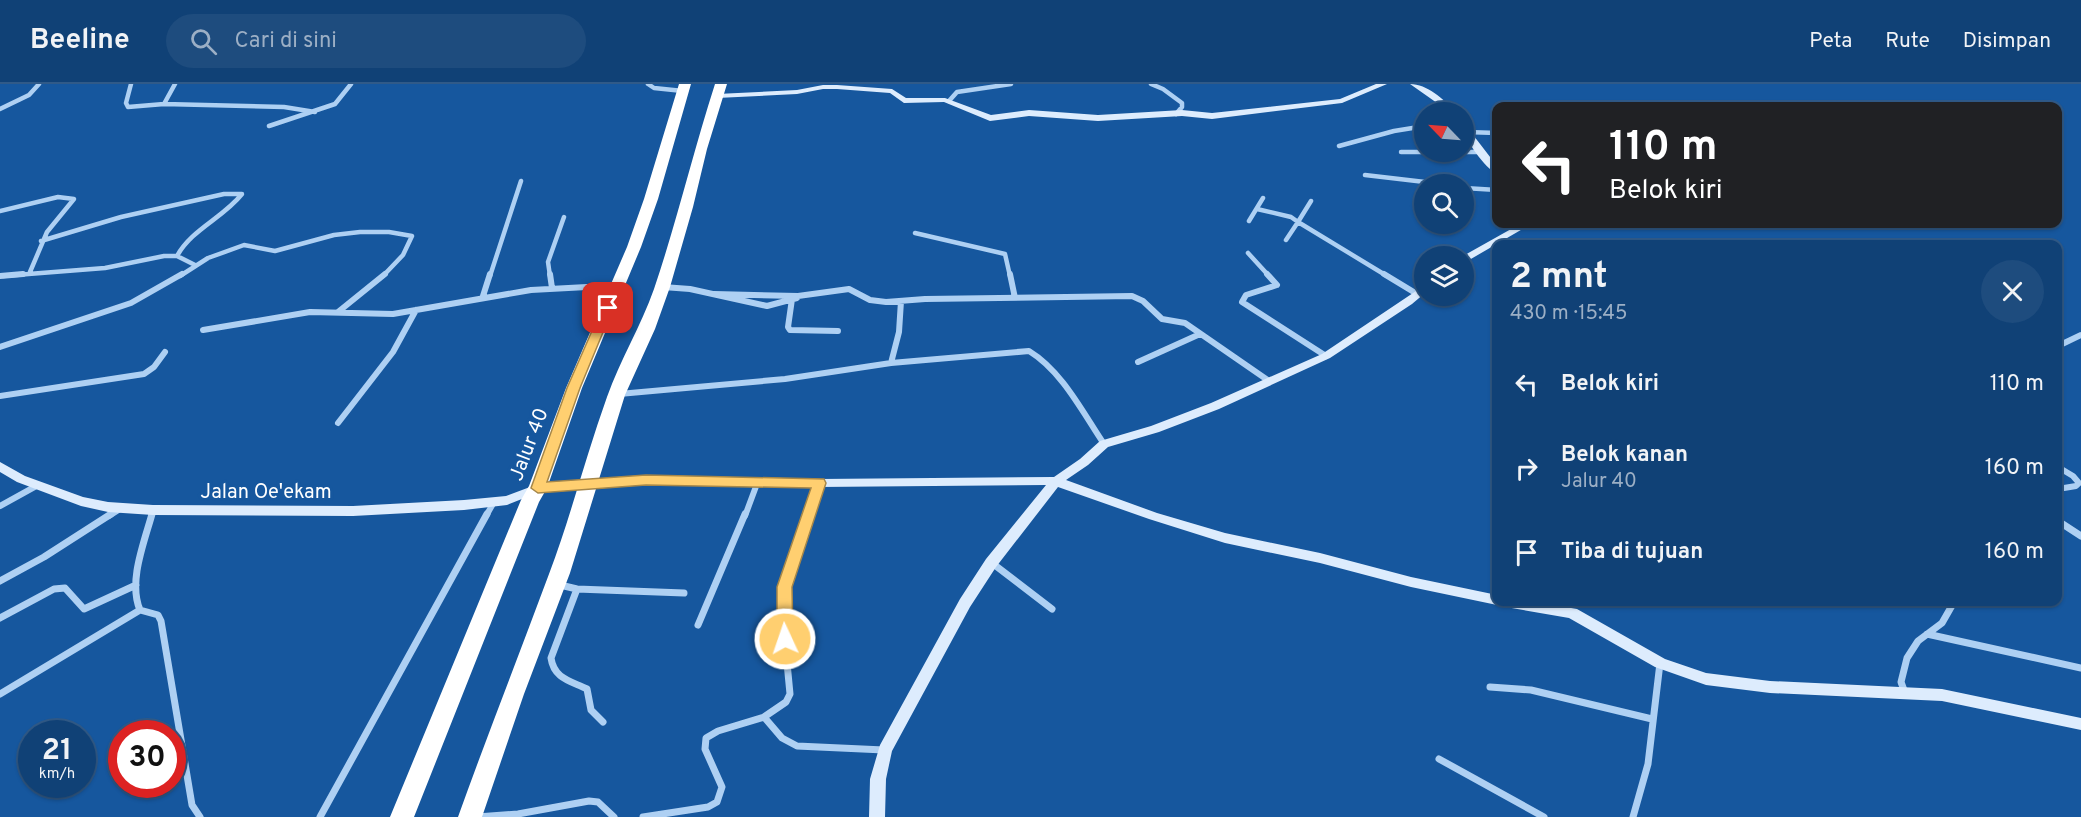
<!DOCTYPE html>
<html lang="id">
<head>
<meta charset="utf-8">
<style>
  :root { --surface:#104176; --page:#1e4c7e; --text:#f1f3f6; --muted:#9cafc5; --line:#305a88 }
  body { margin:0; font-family:Overpass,sans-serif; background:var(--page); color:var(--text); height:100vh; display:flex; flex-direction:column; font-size:22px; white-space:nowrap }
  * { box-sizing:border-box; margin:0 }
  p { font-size:20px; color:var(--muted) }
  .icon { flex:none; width:33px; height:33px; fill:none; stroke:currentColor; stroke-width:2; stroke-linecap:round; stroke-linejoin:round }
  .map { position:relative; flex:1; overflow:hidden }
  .sheet { position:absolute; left:1492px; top:156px; width:570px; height:366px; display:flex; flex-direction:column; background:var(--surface); border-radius:12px; box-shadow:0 2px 4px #0004,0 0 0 2px var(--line) }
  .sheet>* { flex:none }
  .top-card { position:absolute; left:1492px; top:18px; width:570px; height:126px; border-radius:12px; box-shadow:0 2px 4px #0004,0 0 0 2px var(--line); background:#202124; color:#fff; overflow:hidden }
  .needle { width:39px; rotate:295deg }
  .buttons { position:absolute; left:1414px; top:18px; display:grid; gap:12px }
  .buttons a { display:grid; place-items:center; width:60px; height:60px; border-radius:50%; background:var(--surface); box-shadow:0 2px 4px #0004,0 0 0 2px var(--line); font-size:30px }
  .speed { position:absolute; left:18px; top:636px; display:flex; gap:12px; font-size:30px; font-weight:700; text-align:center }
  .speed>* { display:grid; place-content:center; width:78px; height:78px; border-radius:50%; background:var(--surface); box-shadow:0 2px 4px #0004,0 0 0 2px var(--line); line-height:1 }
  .speed small { font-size:15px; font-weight:400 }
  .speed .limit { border:9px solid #d22; background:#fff; color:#111 }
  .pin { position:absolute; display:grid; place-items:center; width:51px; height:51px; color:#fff; margin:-26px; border-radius:12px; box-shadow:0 3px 9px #0006 }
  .me { position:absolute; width:66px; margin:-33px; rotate:357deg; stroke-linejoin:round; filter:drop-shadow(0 0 4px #0008) }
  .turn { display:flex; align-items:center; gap:21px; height:126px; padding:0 18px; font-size:27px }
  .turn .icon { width:78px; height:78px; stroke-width:2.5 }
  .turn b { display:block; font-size:42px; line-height:51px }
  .round { display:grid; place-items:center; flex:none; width:63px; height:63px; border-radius:32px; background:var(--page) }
  .overview { display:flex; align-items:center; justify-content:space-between; height:102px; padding:0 18px }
  h1 { font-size:36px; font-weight:700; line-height:45px }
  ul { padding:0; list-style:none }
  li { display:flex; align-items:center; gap:18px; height:84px; padding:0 18px }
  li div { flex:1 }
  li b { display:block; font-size:22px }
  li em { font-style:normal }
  header { display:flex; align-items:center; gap:36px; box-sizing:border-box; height:84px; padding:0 30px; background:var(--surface); border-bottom:2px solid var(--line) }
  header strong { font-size:28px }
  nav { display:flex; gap:33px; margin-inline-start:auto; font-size:21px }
  .search { width:420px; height:54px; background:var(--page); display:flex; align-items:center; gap:15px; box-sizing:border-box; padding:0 21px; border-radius:33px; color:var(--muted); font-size:22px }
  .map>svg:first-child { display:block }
</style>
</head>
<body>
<header>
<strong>Beeline</strong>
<div class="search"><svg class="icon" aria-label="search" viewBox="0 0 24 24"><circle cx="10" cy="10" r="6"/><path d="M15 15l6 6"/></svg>Cari di sini</div>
<nav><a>Peta</a><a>Rute</a><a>Disimpan</a></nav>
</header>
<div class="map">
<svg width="2081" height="733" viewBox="0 0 2081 733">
  <rect width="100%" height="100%" fill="#16579e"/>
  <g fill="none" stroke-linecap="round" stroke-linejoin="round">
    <path stroke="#aed0f3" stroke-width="4.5" d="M131 0 126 19 128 23 164 20
      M175 0 164 20 284 23 315 28
      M648 0 654 4 683 7
      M1151 0 1163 5 1182 19V23L1176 30
      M949 17 957 8 1011 0
      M1682 22H1699
      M0 25 29 11 39 0
      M269 42 335 20 351 0
      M1466 48 1497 49
      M1339 62 1394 47 1425 42
      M1401 68H1481
      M1365 91 1442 100
      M1464 104 1497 106
      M1311 117 1298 138 1387 192
      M1257 125 1291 133 1298 138 1286 156
      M0 127 58 113 74 115 47 148 30 188
      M1249 137 1263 114
      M915 149 1005 170 1010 192
      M41 157 121 133 224 110H242C223 134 192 145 177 172
      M1248 169 1269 192
      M3 192 105 184 164 172H177L195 181
      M180 192 208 174 244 161 275 167 334 151 360 148H389L412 152 403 171 383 192
      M490 192 521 97
      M550 192 548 178 564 133"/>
    <path stroke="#aed0f3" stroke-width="6" d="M550 190 552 204
      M1010 190 1015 214
      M1267 190 1277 201 1246 211 1242 218 1326 272
      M1384 190 1417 210
      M0 192 23 190
      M663 203 690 205 767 222 797 214
      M714 210 798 212 849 205 870 216 886 218 925 215 1132 212 1143 217 1162 235 1185 239 1269 297
      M483 212 490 190
      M792 215 788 243 790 246 838 247
      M338 228 385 190
      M203 246 310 228 393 230 531 206 587 203 615 205
      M2058 262 2081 251
      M0 263 131 219 182 190
      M1138 278 1200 250
      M891 279 899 248 901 217
      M619 310 785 295 891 279 1029 267C1062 287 1083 329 1104 360
      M0 312 144 290 154 283 165 268
      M338 339 393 268 416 226
      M2058 383 2073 392 2079 399 2076 402 2058 405
      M539 404 586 400
      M0 422 38 401
      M109 432 120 425
      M151 432 153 426
      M486 432 494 418
      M745 432 758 397
      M808 432 819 399"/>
    <path stroke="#aed0f3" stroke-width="7" d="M152 430C144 459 128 498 140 526L158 531 161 537 192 721 200 733
      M2058 437 2081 452
      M992 479 1052 525
      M0 497 44 473 111 430
      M560 501 577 505 684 509
      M577 505 551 574C554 595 571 597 587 605L591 626 603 638
      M0 534 54 505 65 504 84 525 136 501
      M698 541 745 430
      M1927 550 2081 584
      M1490 603 1531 606 1652 635
      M1905 609 1901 598 1907 574 1918 557 1942 539 1954 518
      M0 610 140 526
      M764 633 786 618 790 610 783 537 785 503 809 430
      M1439 675 1544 733
      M320 733 487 430
      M477 733 518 730 589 717 598 718 614 733
      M643 733 708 723 717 718 722 703 705 665 706 654 718 647 764 633 782 654 797 662 884 666
      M1633 733 1648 680 1660 579"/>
    <path fill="#ddecfd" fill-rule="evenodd" d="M1376 0H1387L1342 19 1212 35 1182 32 1098 37 1029 32 990 37 944 18 904 19 890 9 837 5H823L797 10 717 14 713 12 717 10 797 6 823 1H837L892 5 906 14H945L991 31 1029 26 1098 31 1182 26 1212 29 1340 15Z
      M1410 0C1427 0 1444 15 1455 28H1447L1437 19Z
      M1464 42 1467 43 1497 82V90C1485 84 1464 56 1464 42Z
      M1520 140H1531L1464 179 1463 172Z
      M1425 201V209L1412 220 1330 274 1219 325 1159 348 1108 363 1088 381 1066 396 1157 429 1225 449 1320 469 1411 493 1497 511V518H1536L1577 525 1665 575 1706 589 1770 597 1942 605 2081 634V646L1942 617 1770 609 1706 601 1655 583 1569 534 1506 523 1500 520 1497 521 1411 503 1320 479 1225 459 1149 435 1058 403 996 483 970 523 892 667 886 695 885 733H869L870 695 880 661 960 515 986 475 1046 401 819 403 646 400 590 404 584 400 590 396 646 392 819 395 1054 393 1080 375 1100 357 1151 342 1211 319 1322 270Z
      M0 378 25 392 83 413 108 418 153 421 353 422 464 416 506 412 538 400 544 404 542 407 507 421 464 426 353 432 153 431 108 428 81 422 17 398 0 388Z"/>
    <path fill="#fff" fill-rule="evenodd" d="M679 0H691L658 115 641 163 582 304 547 404 539 418 414 733H390L521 416 529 402 566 304 627 163 644 115Z
      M715 0H727L707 65 693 123 670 203 655 245 625 311 570 489 524 610 482 733H458C487 652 519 571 549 490 571 432 586 371 607 313 620 276 641 242 654 205 677 137 693 68 715 0Z"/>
  </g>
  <path fill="#ffcf70" stroke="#a68749" stroke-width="1.5" d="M608 221 613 224 580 304 547 398 646 391 824 395 826 399 792 503 793 555 791 560 785 562 779 560 777 555V503L811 404 646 401 538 409 531 404 567 304 602 224Z"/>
  <g text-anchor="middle" stroke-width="6" stroke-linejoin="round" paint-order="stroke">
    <g font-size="20" fill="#fff" stroke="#16579e">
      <text transform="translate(528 360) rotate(-69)" y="7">Jalur 40</text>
      <text x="266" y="414">Jalan Oe'ekam</text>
    </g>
  </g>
</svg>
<div class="buttons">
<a><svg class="needle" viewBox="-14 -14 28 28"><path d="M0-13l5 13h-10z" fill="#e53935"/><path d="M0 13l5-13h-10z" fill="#9cafc5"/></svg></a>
<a><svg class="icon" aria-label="search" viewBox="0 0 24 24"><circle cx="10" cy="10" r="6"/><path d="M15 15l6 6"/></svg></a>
<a><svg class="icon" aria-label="layers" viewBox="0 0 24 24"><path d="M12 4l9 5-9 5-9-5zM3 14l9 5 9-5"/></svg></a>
</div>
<div class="speed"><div>21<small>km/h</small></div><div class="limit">30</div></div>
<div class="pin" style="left:608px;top:224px;background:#d93025"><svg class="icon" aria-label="arrive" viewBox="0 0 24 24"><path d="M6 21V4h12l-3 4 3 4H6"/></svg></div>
<svg class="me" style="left:785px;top:555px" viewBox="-20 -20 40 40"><circle r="17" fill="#ffcf70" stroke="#fff" stroke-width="3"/><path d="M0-11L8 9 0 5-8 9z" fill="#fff"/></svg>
<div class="top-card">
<div class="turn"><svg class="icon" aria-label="left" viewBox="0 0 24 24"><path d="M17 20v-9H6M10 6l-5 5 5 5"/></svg><div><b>110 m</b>Belok kiri</div></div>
</div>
<section class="sheet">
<div class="overview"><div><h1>2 mnt</h1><p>430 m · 15:45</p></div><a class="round"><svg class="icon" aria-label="close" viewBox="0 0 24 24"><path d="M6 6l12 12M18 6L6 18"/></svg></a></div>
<ul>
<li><svg class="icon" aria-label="left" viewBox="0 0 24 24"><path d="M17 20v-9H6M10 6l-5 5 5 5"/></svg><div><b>Belok kiri</b></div><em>110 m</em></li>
<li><svg class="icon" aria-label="right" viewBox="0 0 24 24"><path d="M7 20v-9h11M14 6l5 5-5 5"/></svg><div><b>Belok kanan</b><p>Jalur 40</p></div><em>160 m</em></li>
<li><svg class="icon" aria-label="arrive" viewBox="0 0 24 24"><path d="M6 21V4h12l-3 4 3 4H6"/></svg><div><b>Tiba di tujuan</b></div><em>160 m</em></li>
</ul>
</section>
</div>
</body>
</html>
